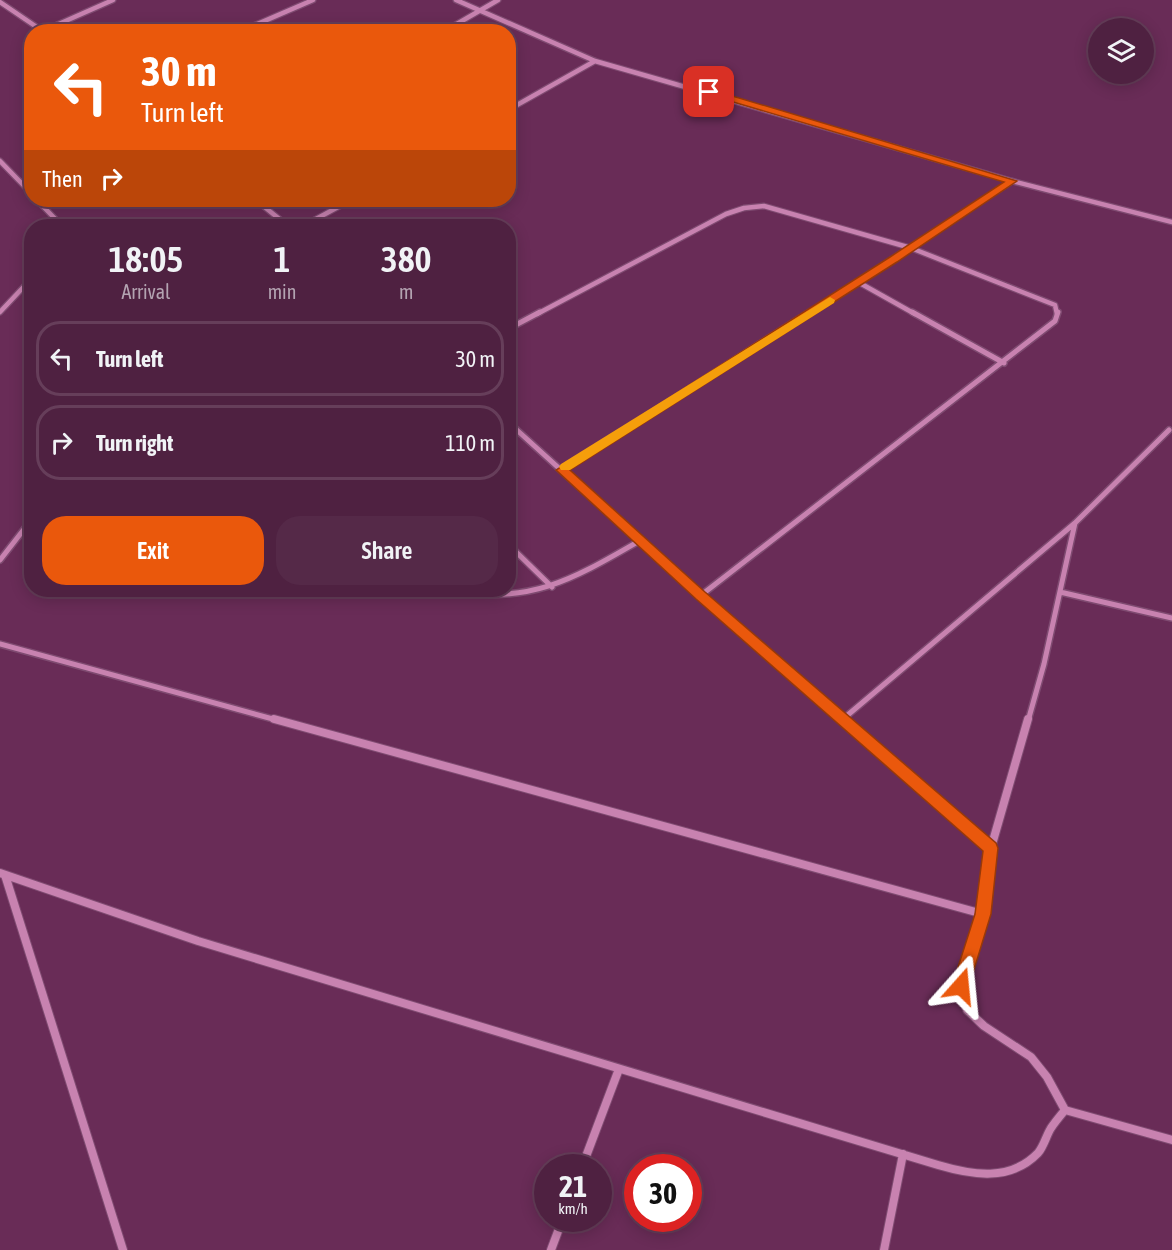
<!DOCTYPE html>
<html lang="en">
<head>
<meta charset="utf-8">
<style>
  :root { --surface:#4f2141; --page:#552948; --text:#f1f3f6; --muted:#b3a3b1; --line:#663e5a; --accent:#ea580c }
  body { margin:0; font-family:"Asap Condensed",sans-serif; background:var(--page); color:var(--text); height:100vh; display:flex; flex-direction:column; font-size:22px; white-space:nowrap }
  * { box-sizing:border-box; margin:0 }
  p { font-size:20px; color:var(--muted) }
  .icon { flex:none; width:33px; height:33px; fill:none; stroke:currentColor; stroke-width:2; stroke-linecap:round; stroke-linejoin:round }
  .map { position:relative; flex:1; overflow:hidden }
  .sheet { position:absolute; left:24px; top:219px; width:492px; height:378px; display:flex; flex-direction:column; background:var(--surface); border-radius:24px; box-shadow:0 3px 15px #0003,0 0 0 2px var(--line) }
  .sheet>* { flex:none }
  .banner { position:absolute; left:24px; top:24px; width:492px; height:183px; border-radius:24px; box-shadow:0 3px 15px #0003,0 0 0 2px var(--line); background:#ea580c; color:#fff; overflow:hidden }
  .buttons { position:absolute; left:1088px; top:18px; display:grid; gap:12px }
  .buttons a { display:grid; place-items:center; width:66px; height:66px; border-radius:50%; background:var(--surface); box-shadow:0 3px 15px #0003,0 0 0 2px var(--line); font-size:30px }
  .speed { position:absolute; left:534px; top:1154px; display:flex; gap:12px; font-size:30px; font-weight:700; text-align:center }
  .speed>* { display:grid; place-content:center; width:78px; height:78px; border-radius:50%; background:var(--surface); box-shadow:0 3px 15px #0003,0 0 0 2px var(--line); line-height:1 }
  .speed small { font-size:15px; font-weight:400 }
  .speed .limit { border:9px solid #d22; background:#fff; color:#111 }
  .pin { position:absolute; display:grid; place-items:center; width:51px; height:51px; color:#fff; margin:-26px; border-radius:12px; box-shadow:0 3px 9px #0006 }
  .me { position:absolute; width:66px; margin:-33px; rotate:18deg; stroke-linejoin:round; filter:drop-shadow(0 0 4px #0008) }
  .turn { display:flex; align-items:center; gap:21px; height:126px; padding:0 18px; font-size:27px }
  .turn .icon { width:78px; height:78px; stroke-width:2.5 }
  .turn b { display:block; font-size:42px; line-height:51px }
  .then { display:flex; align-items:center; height:57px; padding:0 18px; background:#0003; gap:12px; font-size:22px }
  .eta { display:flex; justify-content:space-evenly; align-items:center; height:102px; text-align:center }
  .eta b { font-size:36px; font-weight:600; line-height:42px }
  .primary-button { display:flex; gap:12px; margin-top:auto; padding:12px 18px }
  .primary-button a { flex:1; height:69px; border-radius:24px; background:var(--accent); color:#fff; font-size:24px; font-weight:600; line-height:69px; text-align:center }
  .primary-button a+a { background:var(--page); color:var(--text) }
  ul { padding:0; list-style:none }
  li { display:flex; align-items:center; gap:18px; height:75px; margin:0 12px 9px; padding:0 6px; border:3px solid var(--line); border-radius:24px }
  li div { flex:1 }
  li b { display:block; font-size:22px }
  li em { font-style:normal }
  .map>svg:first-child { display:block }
</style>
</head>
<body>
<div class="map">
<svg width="1172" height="1250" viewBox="0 0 1172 1250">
  <rect width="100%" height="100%" fill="#692c57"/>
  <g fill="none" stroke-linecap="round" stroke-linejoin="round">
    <defs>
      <path id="street-far2" d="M456 0 595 61 1012 181 1172 222
        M0 2 44 32
        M43 31 113 0
        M239 32 313 0
        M443 32 498 0
        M508 110 595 61
        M0 161 32 194
        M37 200 62 226
        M256 200 288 226
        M303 226 351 200
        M858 282 915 314
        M0 312 32 278
        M537 314 726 214 744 208 764 206 911 248 1055 305 1057 314
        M808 314 1012 181"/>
      <path id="street-far1" d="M912 312 1004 363
        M508 329 540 312
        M508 422 700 596 844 721
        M562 470 810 312
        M508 544 552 587
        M0 560 32 519
        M451 590C530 606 575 578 641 540
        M1060 592 1172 618
        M700 596 1055 321 1058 312
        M0 644 280 721
        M843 719 1075 523 1169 430
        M1028 721 1044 664 1075 523"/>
      <path id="street" d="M274 719 983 914
        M842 719 991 848
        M0 873 198 941 938 1165C972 1175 1010 1182 1038 1153 1044 1146 1046 1136 1051 1128 1055 1122 1060 1116 1065 1110L1047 1077 1031 1057 984 1026 967 1010 961 986 983 914 991 848 1028 719
        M5 875 123 1250
        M1065 1110 1172 1140
        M582 1167 619 1069
        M551 1250 563 1218
        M884 1250 903 1154"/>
    </defs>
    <use href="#street-far2" stroke="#7f4b71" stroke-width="7"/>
    <use href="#street-far1" stroke="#7f4b71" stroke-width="8"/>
    <use href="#street" stroke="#7f4b71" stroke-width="10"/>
    <use href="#street-far2" stroke="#c882b0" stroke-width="4.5"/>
    <use href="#street-far1" stroke="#c882b0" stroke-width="5"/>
    <use href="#street" stroke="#c882b0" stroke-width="8"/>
  </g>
  <path fill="#ea580c" stroke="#983908" stroke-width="1.5" d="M709 89 1017 181 897 262 570 470 705 592 996 843 998 848 991 914 969 986 966 991 961 993 955 991 952 986 975 914 983 851 696 599 556 470 890 257 1004 182 706 94V90Z"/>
  <path fill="#f59e0b" d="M830 297 835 300 834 303 570 470H561L559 467 561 464Z"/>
</svg>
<div class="buttons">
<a><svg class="icon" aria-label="layers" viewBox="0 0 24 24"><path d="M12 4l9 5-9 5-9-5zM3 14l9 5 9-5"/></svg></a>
</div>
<div class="speed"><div>21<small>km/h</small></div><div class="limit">30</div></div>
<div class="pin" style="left:709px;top:92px;background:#d93025"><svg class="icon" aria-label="arrive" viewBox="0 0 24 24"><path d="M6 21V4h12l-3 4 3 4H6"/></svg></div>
<svg class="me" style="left:961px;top:986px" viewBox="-20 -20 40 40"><path d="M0-17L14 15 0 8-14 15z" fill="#ea580c" stroke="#fff" stroke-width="4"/></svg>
<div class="banner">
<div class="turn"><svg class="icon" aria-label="left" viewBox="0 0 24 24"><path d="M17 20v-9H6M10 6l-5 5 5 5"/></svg><div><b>30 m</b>Turn left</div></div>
<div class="then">Then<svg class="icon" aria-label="right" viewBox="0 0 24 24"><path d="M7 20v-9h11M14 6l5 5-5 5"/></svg></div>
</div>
<section class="sheet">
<div class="eta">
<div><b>18:05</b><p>Arrival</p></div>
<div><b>1</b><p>min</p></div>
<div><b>380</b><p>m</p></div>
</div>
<ul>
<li><svg class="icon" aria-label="left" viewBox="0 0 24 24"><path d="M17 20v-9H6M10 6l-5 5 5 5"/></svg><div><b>Turn left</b></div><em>30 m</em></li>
<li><svg class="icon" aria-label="right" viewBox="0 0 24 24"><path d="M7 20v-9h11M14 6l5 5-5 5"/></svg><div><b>Turn right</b></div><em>110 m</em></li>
</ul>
<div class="primary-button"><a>Exit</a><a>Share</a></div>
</section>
</div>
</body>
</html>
